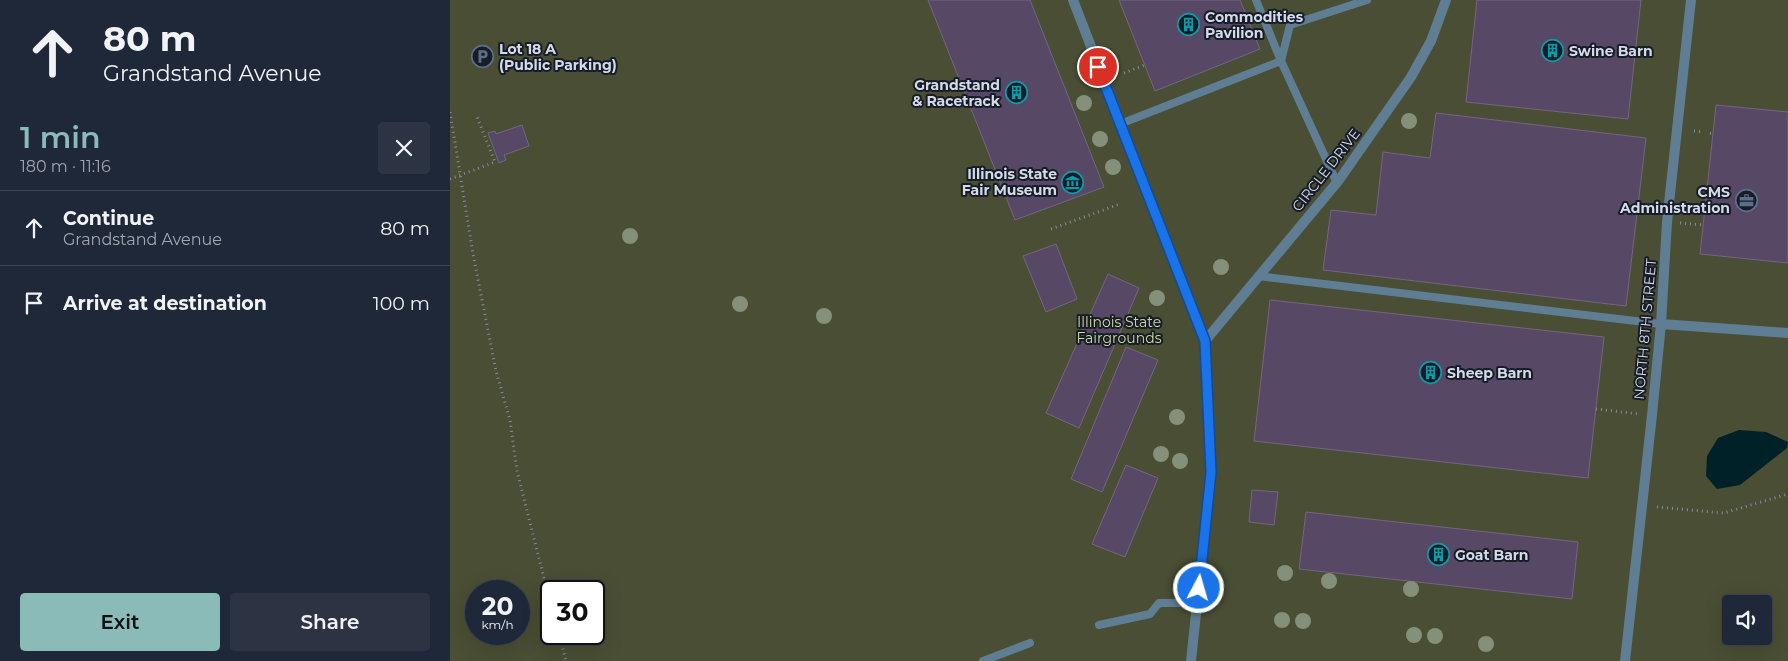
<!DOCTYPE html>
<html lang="en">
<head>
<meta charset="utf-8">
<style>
  :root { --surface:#1f2839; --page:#2c3444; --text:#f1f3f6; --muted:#a1a6ae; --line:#3c4453; --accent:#8bbbb9 }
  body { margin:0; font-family:Montserrat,sans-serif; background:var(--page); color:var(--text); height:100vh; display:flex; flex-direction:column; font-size:19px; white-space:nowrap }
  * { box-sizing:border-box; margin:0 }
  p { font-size:16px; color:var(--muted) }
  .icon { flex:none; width:28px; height:28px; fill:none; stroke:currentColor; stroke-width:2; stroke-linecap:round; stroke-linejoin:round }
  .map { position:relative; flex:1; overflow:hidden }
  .details { display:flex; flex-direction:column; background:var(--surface); width:450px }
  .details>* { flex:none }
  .guide { background:#1f2839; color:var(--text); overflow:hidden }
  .buttons { position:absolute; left:1272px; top:595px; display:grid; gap:10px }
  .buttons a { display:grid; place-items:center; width:50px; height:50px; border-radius:5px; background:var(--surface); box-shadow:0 5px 20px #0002,0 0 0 1px var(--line); font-size:25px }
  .speed { position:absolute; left:15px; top:580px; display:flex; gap:10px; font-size:25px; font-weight:700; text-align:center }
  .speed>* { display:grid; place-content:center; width:65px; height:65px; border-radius:50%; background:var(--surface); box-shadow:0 5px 20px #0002,0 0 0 1px var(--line); line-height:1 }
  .speed small { font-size:12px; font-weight:400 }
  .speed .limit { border:2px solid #111; border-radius:8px; background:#fff; color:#111 }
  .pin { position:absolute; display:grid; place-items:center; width:42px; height:42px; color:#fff; margin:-21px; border:2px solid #fff; border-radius:50%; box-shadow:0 1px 5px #0007 }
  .me { position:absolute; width:55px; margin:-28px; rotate:6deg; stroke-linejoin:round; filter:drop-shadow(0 0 4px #0008) }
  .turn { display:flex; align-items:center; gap:18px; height:105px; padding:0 20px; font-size:22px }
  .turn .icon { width:65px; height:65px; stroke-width:2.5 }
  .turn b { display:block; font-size:35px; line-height:42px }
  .round { display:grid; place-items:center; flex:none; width:52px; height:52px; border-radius:5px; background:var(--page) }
  .head { display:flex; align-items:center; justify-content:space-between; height:85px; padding:0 20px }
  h1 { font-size:30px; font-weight:600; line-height:38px; color:var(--accent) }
  .button { display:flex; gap:10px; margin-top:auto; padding:10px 20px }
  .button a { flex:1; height:58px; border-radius:5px; background:var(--accent); color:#111; font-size:20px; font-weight:600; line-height:58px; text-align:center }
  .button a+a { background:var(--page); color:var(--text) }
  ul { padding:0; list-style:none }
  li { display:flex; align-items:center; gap:15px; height:75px; padding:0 20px; border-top:1px solid var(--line) }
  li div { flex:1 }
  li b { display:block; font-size:19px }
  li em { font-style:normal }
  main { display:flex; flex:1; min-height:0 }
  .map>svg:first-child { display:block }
</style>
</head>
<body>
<main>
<section class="details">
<div class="guide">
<div class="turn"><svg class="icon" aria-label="ahead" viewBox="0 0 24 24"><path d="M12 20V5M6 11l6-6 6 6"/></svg><div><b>80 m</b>Grandstand Avenue</div></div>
</div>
<div class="head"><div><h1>1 min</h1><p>180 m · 11:16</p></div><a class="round"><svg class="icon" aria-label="close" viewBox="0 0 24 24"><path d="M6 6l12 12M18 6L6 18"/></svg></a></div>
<ul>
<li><svg class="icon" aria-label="ahead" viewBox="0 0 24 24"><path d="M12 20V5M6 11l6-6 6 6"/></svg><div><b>Continue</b><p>Grandstand Avenue</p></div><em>80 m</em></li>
<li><svg class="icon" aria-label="arrive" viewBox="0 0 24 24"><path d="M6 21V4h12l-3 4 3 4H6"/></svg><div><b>Arrive at destination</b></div><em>100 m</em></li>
</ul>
<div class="button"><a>Exit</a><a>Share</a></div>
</section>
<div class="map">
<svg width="1338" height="661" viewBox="0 0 1338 661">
  <rect width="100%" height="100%" fill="#29354c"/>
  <path fill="#494e34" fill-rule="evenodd" d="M0 0H1338V661H0ZM26 591H69V634H26ZM101 591H144V634H101ZM1281 604H1314V636H1281Z"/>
  <path fill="#002127" d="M1289 430 1316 432 1338 442 1337 448 1290 485 1267 489 1256 476 1257 456 1268 438Z"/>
  <path fill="#574865" stroke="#746682" d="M478 0H580L654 187 565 220Z
    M669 0H790L810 49 705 91Z
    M1027 0H1191L1178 119 1016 102Z
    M1266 105 1338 112V263L1250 254Z
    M986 113 1196 138 1176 306 873 270 881 210 926 215 933 152 980 158Z
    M72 125 79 146 54 155 56 160 49 163 38 133 45 131 46 134Z
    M606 244 627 299 596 312 573 256Z
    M658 274 689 288 629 428 596 413Z
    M820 300 1154 337 1138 478 804 441Z
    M676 347 708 360 652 492 621 479Z
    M676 465 708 478 675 557 642 544Z
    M802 490 828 492 824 525 799 522Z
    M856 512 1128 542 1122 599 849 569Z"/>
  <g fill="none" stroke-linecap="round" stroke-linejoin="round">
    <path stroke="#838da0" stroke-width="3" stroke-dasharray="1 4" stroke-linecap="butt" d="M674 73 695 65
      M0 112 23 254 46 371 60 420 67 471 101 606
      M1244 131 1253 132
      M1260 133 1263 134
      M0 179 45 162 27 117
      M1230 223 1253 225
      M601 229 670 204
      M1146 409 1189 414
      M1207 507 1274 513 1338 494
      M109 634 116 661"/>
    <path stroke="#5f7d93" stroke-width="8" d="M806 0 831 61 887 183
      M670 124 831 61 840 25 917 0
      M808 276 1211 324
      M649 625 700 614 709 603H747
      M533 661 580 643"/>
    <path stroke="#5f7d93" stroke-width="10" d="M623 0 755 341 761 472 741 661
      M1211 324 1338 333
      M755 341 889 180 961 77 981 41 996 0
      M1175 661 1202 415 1211 324 1217 222 1241 0"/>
  </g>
  <g fill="#84907a">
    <circle cx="634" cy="103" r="8"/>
    <circle cx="959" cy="121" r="8"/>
    <circle cx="650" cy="139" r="8"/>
    <circle cx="663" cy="167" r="8"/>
    <circle cx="180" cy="236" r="8"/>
    <circle cx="771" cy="267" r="8"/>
    <circle cx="707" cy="298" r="8"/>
    <circle cx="290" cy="304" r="8"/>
    <circle cx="374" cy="316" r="8"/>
    <circle cx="727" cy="417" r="8"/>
    <circle cx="711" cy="454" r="8"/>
    <circle cx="730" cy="461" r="8"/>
    <circle cx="835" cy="573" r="8"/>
    <circle cx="879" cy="581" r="8"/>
    <circle cx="961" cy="589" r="8"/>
    <circle cx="832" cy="620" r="8"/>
    <circle cx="853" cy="621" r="8"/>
    <circle cx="964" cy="635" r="8"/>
    <circle cx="985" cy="636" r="8"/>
    <circle cx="1036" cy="644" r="8"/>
  </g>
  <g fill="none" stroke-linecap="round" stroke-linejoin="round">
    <defs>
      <path id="route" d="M648 67 755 341 761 472 749 588"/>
    </defs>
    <use href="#route" stroke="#114b97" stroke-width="12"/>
    <use href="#route" stroke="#1a73e8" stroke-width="9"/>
  </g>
  <defs>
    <symbol id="building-ring" viewBox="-11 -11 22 22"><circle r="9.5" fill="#171c27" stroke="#0f9aa8" stroke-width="1.5"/><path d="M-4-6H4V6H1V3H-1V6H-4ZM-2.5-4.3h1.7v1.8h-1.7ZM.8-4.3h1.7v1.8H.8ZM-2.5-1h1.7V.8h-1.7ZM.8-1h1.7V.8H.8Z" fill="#0f9aa8"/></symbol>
    <symbol id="parking-ring" viewBox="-11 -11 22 22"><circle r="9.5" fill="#171c27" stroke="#5c6f8a" stroke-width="1.5"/><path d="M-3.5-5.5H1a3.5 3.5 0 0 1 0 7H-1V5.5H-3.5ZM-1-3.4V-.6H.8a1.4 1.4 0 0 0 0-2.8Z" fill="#5c6f8a"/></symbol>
    <symbol id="museum-ring" viewBox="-11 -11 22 22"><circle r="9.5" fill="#171c27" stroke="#0f9aa8" stroke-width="1.5"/><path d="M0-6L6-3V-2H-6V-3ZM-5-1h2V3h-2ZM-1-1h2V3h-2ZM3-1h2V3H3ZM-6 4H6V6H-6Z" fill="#0f9aa8"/></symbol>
    <symbol id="office-ring" viewBox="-11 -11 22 22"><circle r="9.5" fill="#171c27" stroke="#5c6f8a" stroke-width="1.5"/><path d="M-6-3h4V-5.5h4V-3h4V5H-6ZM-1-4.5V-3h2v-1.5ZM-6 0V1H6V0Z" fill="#5c6f8a"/></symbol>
  </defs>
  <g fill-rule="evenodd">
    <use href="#building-ring" x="726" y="12" width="25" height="25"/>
    <use href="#building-ring" x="1090" y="38" width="25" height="25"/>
    <use href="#parking-ring" x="20" y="44" width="25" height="25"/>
    <use href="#building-ring" x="554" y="80" width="25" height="25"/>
    <use href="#museum-ring" x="610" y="170" width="25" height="25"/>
    <use href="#office-ring" x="1284" y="188" width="25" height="25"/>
    <use href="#building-ring" x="968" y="360" width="25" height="25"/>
    <use href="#building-ring" x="976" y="542" width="25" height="25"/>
  </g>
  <g text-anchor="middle" stroke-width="4" stroke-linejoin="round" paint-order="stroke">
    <g font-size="14" font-weight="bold" fill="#d3dbeb" stroke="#171c27" text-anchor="start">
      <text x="755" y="22">Commodities<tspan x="755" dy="16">Pavilion</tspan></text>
      <text x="49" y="54">Lot 18 A<tspan x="49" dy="16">(Public Parking)</tspan></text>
      <text x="1119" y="56">Swine Barn</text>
      <text x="550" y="90" text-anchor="end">Grandstand<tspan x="550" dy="16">&amp; Racetrack</tspan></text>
      <text x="607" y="179" text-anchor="end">Illinois State<tspan x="607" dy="16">Fair Museum</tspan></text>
      <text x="1280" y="197" text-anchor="end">CMS<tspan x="1280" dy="16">Administration</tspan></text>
      <text x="997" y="378">Sheep Barn</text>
      <text x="1005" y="560">Goat Barn</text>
    </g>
    <g font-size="14" fill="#d3dbeb" stroke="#171c27">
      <text transform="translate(876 170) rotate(-52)" y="5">CIRCLE DRIVE</text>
      <text transform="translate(1195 329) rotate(-85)" y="5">NORTH 8TH STREET</text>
    </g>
    <g font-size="14" fill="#ceda9f" stroke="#171c27">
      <text x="669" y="327">Illinois State<tspan x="669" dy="16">Fairgrounds</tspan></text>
    </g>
  </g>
</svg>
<div class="buttons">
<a><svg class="icon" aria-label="sound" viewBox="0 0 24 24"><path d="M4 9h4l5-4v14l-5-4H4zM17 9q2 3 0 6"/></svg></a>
</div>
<div class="speed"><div>20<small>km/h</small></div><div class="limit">30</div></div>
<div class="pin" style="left:648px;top:67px;background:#d93025"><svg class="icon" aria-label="arrive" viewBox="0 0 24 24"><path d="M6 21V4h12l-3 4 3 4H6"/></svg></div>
<svg class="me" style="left:749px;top:588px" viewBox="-20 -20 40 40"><circle r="17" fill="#1a73e8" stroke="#fff" stroke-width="3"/><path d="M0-11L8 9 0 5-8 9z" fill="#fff"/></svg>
</div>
</main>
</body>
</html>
